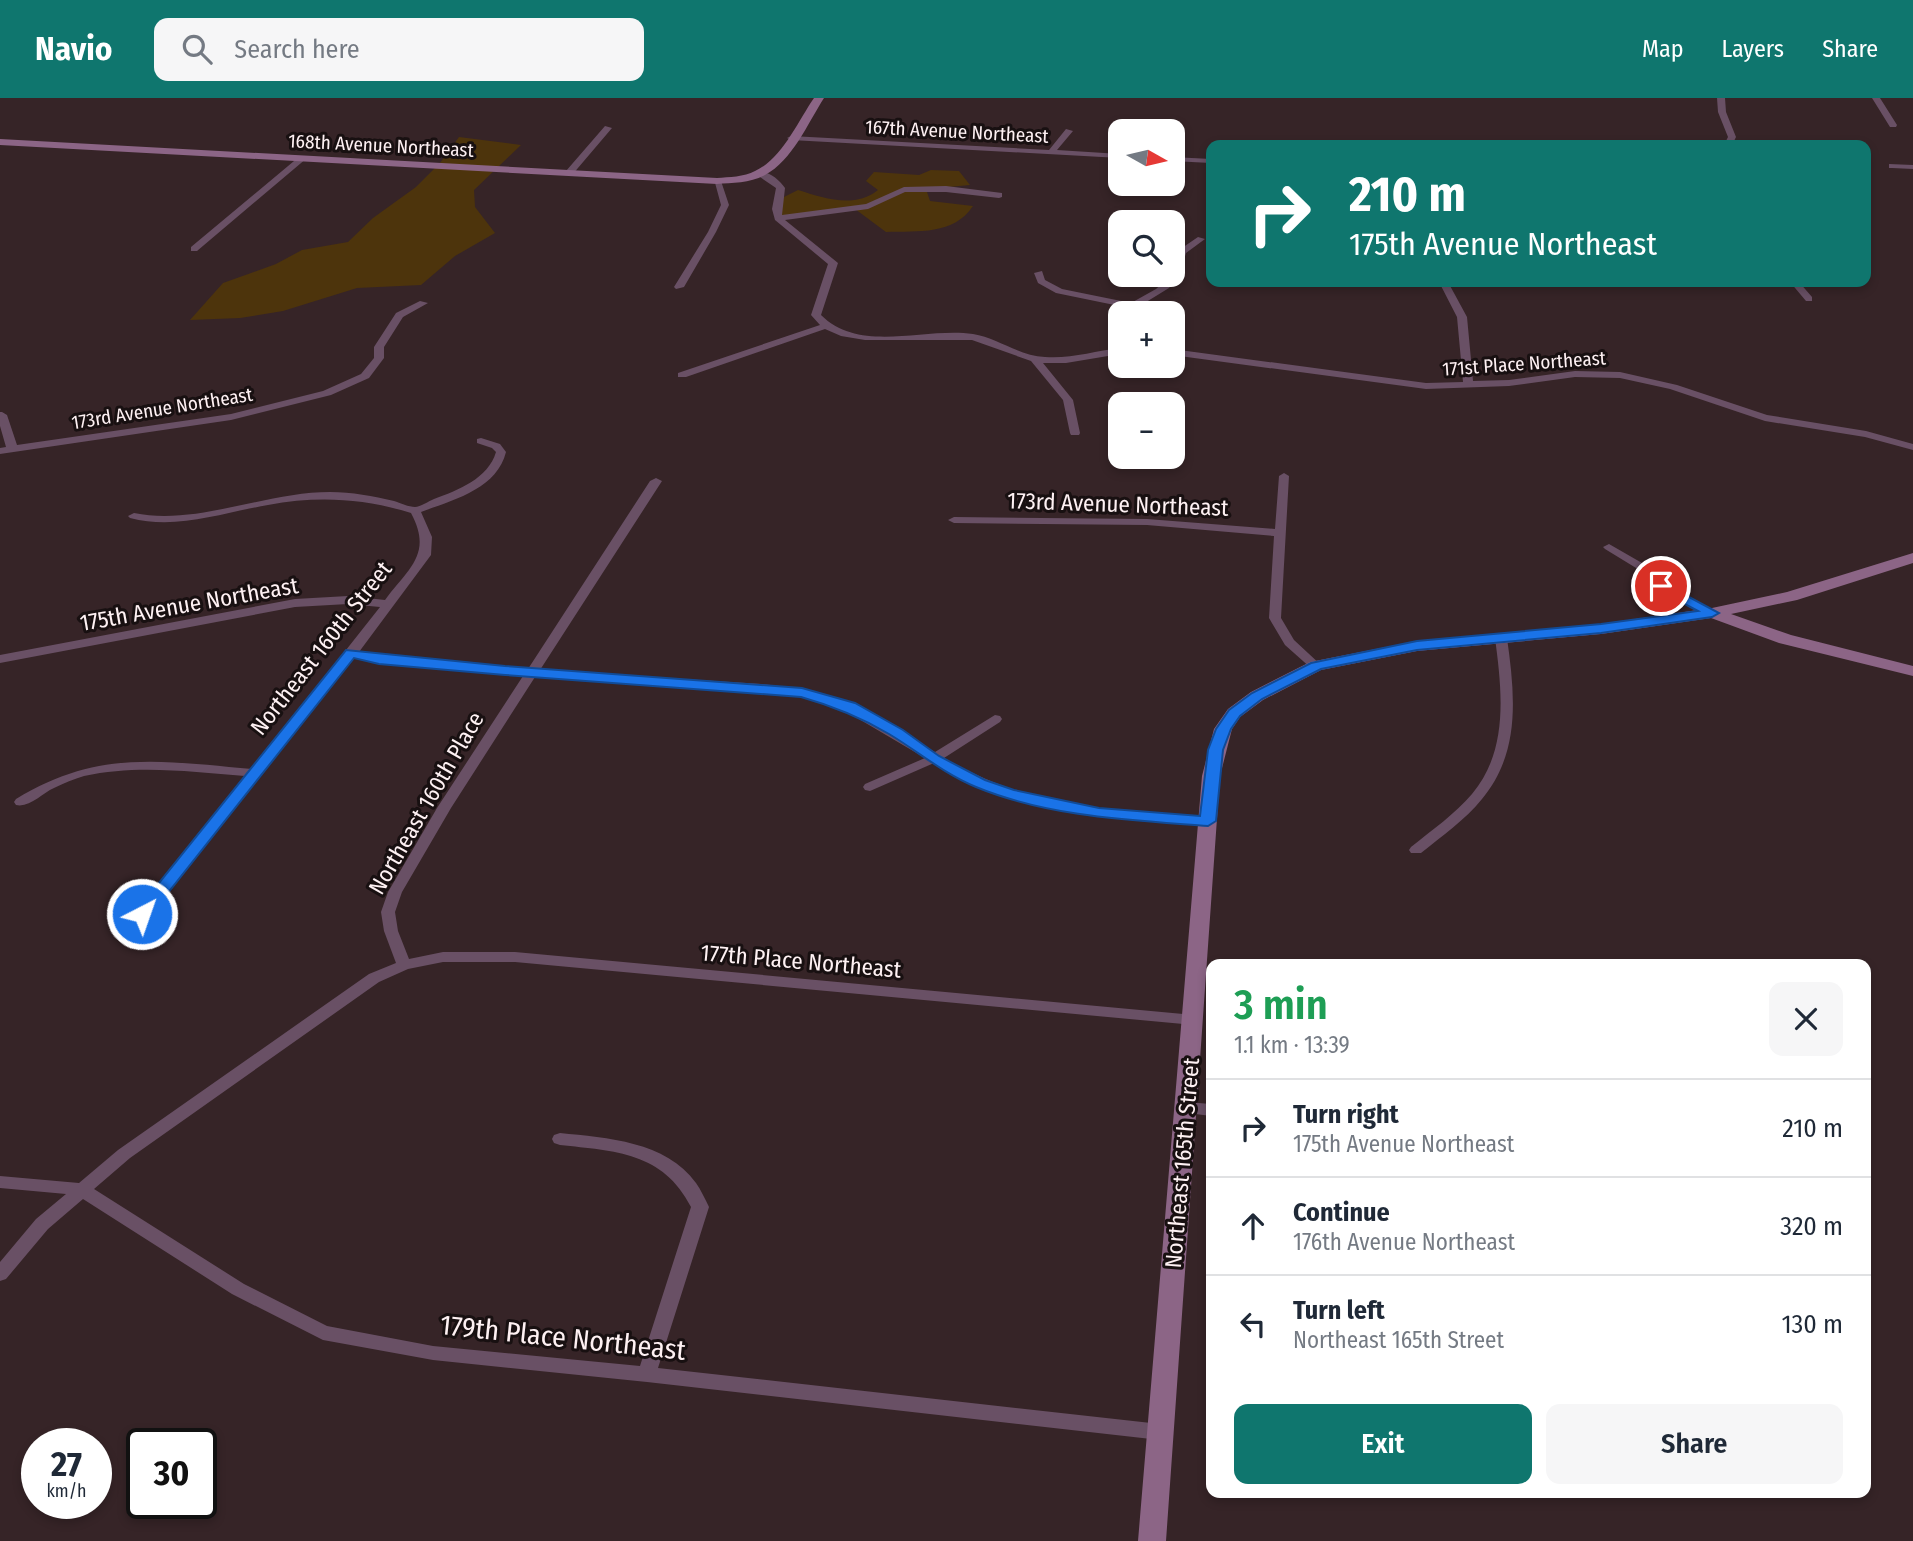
<!DOCTYPE html>
<html lang="en">
<head>
<meta charset="utf-8">
<style>
  :root { --surface:#fff; --page:#f6f6f7; --text:#1f2937; --muted:#747a83; --line:#e0e1e3; --accent:#0f766e }
  body { margin:0; font-family:"Fira Sans Condensed",sans-serif; background:var(--page); color:var(--text); height:100vh; display:flex; flex-direction:column; font-size:26px; white-space:nowrap }
  * { box-sizing:border-box; margin:0 }
  p { font-size:23px; color:var(--muted) }
  .icon { flex:none; width:38px; height:38px; fill:none; stroke:currentColor; stroke-width:2; stroke-linecap:round; stroke-linejoin:round }
  .map { position:relative; flex:1; overflow:hidden }
  .drawer { position:absolute; left:1206px; top:861px; width:665px; height:539px; display:flex; flex-direction:column; background:var(--surface); border-radius:14px; box-shadow:0 4px 10px #0003 }
  .drawer>* { flex:none }
  .guide { position:absolute; left:1206px; top:42px; width:665px; height:147px; border-radius:14px; box-shadow:0 4px 10px #0003; background:#0f766e; color:#fff; overflow:hidden }
  .needle { width:46px; rotate:98deg }
  .fabs { position:absolute; left:1108px; top:21px; display:grid; gap:14px }
  .fabs a { display:grid; place-items:center; width:77px; height:77px; border-radius:14px; background:var(--surface); box-shadow:0 4px 10px #0003; font-size:35px }
  .speed { position:absolute; left:21px; top:1330px; display:flex; gap:14px; font-size:35px; font-weight:700; text-align:center }
  .speed>* { display:grid; place-content:center; width:91px; height:91px; border-radius:50%; background:var(--surface); box-shadow:0 4px 10px #0003; line-height:1 }
  .speed small { font-size:18px; font-weight:400 }
  .speed .limit { border:4px solid #111; border-radius:10px; background:#fff; color:#111 }
  .pin { position:absolute; display:grid; place-items:center; width:60px; height:60px; color:#fff; margin:-30px; border:4px solid #fff; border-radius:50%; box-shadow:0 2px 7px #0007 }
  .me { position:absolute; width:77px; margin:-38px; rotate:41deg; stroke-linejoin:round; filter:drop-shadow(0 0 5px #0008) }
  .turn { display:flex; align-items:center; gap:24px; height:147px; padding:0 28px; font-size:32px }
  .turn .icon { width:91px; height:91px; stroke-width:2.5 }
  .turn b { display:block; font-size:49px; line-height:60px }
  .round { display:grid; place-items:center; flex:none; width:74px; height:74px; border-radius:14px; background:var(--page) }
  .summary { display:flex; align-items:center; justify-content:space-between; height:119px; padding:0 28px }
  h1 { font-size:42px; font-weight:600; line-height:52px; color:#1e9e55 }
  .cta { display:flex; gap:14px; margin-top:auto; padding:14px 28px }
  .cta a { flex:1; height:80px; border-radius:14px; background:var(--accent); color:#fff; font-size:28px; font-weight:600; line-height:80px; text-align:center }
  .cta a+a { background:var(--page); color:var(--text) }
  ul { padding:0; list-style:none }
  li { display:flex; align-items:center; gap:21px; height:98px; padding:0 28px; border-top:2px solid var(--line) }
  li div { flex:1 }
  li b { display:block; font-size:26px }
  li em { font-style:normal }
  header { display:flex; align-items:center; gap:42px; box-sizing:border-box; height:98px; padding:0 35px; background:var(--accent); color:#fff }
  header strong { font-size:33px }
  nav { display:flex; gap:38px; margin-inline-start:auto; font-size:24px }
  .search { width:490px; height:63px; background:var(--page); display:flex; align-items:center; gap:18px; box-sizing:border-box; padding:0 24px; border-radius:14px; color:var(--muted); font-size:26px }
  .map>svg:first-child { display:block }
</style>
</head>
<body>
<header>
<strong>Navio</strong>
<div class="search"><svg class="icon" aria-label="search" viewBox="0 0 24 24"><circle cx="10" cy="10" r="6"/><path d="M15 15l6 6"/></svg>Search here</div>
<nav><a>Map</a><a>Layers</a><a>Share</a></nav>
</header>
<div class="map">
<svg width="1913" height="1443" viewBox="0 0 1913 1443">
  <rect width="100%" height="100%" fill="#362427"/>
  <path fill="#4d340c" d="M459 39 521 47 474 92 475 109 495 135 455 158 421 187 357 190 283 213 240 220 190 222 223 185 276 166 302 152 348 144 373 120 416 89 440 65Z
    M931 72 959 73 970 87 926 91 930 103 973 108C954 137 918 133 886 134L855 111 778 120 780 101 798 92C824 100 854 111 878 92L866 83 874 74 919 77Z"/>
  <g fill="none" stroke-linecap="round" stroke-linejoin="round">
    <path fill="#695065" fill-rule="evenodd" d="M1717 0H1725L1726 14 1736 39 1732 47H1724L1728 39 1718 14Z
      M1872 0H1880L1897 27 1896 29H1890Z
      M605 28 612 30 572 77H566V73Z
      M1066 31 1073 33 1057 52 1120 56V60L791 42 787 40 791 38 1049 52Z
      M300 58 307 60 197 153H191V149Z
      M1172 59 1211 61V65L1172 63Z
      M1889 66 1913 67V71L1892 70H1889Z
      M757 73C768 73 779 81 785 90L782 117 866 106 904 89 946 88 1002 95V99L999 100 946 94H905L868 111 785 122 838 165 821 217C860 256 924 229 973 236 998 240 1019 258 1045 259 1070 261 1095 253 1120 250V256L1066 265H1043L1073 302 1080 335 1079 337H1071L1070 335 1063 302 1031 263 972 242H865L841 238 825 231 686 279H678V275L820 227 811 217 828 166 775 122 772 111 776 90 757 77Z
      M714 81 721 83 729 107 716 134 684 189 676 191 674 189 708 134 721 107Z
      M1198 139 1205 141 1186 155 1180 176 1169 190 1138 209 1144 215H1134L1129 210 1056 195 1038 185 1034 175 1042 173 1045 182 1062 191 1131 205 1156 191 1172 177 1179 152Z
      M1439 184H1448L1467 219 1473 283 1509 282 1575 273 1620 274 1677 287 1767 317 1866 333 1913 346V352L1865 339 1765 323 1670 291 1620 280 1575 279 1509 288 1426 291 1172 257V251L1426 285 1463 284 1457 219Z
      M1790 184H1799L1812 199V203H1806Z
      M420 203 428 205 403 219 384 249V260L369 280 331 297 231 322 0 356V350L6 349 0 328V314H2L7 317 17 347 231 316 323 293 361 276 374 260V249L396 215Z
      M481 340 500 346 506 354C497 391 453 402 421 414L432 439 431 457 359 554 411 561 528 571 650 383 656 380 662 383 540 572 762 586 805 591 857 608 935 654 995 617 1000 618 1002 621 1000 624 944 660C1032 711 1109 712 1208 719L1215 723 1208 727C1108 720 1023 718 934 665L870 693 865 692 863 689 865 686 925 660 847 614 804 599 762 593 535 579 451 710 402 794 395 814 398 833 409 861 443 854H515L1194 917 1200 918 1202 922 1200 926 1194 927 515 864H443L408 871 379 884 130 1060 94 1091 244 1186 327 1228 433 1248 640 1268 691 1109C663 1054 615 1053 560 1047L554 1045 552 1041 554 1037 560 1035C607 1040 666 1043 696 1085 701 1092 705 1101 709 1109L658 1270 1160 1326 1167 1328 1170 1334 1167 1340 1160 1342 647 1284 433 1262 323 1242 232 1196 83 1101 48 1131 6 1181 0 1183V1164L36 1121 66 1096 0 1090V1078L79 1085 118 1052 369 876 396 865 384 833 381 814 388 794 437 710 523 578 411 568 354 560 147 819 142 821 135 816 137 813 245 678C192 674 138 666 84 678 74 681 64 685 54 690 42 695 30 710 16 707L14 704 16 701C98 651 161 663 252 671L380 509 348 506 295 509 0 565V557L295 501 348 498 385 502C409 470 433 456 411 415 362 400 317 398 268 407 221 415 177 432 130 420L128 418 134 415C196 428 265 394 330 394 352 394 373 398 394 403 400 405 409 409 415 409 420 409 429 403 434 401 458 392 488 381 496 354L492 350 477 345V341Z
      M1284 375 1289 378 1281 520 1294 542 1322 568 1316 572 1312 571 1285 547 1269 520 1274 438 1147 427 954 425 948 422 954 419 1147 421 1275 431 1279 378Z
      M1609 446 1649 469 1665 485 1718 515 1716 518H1708L1657 491 1641 473 1605 451 1603 449Z
      M1501 536 1507 540C1515 597 1521 654 1482 701 1465 722 1442 738 1421 755H1411L1409 752 1411 749C1432 732 1455 716 1472 696 1509 652 1502 593 1495 540Z
      M1186 1004 1211 1006V1018L1180 1014 1178 1010 1180 1006Z"/>
    <path fill="#8c6586" fill-rule="evenodd" d="M814 0H824C808 25 792 63 765 77 751 85 732 85 717 86L0 47V41L717 80C729 79 744 79 755 73 782 61 798 23 814 0Z
      M1913 455V465L1797 502 1731 516 1791 537 1913 568V578L1779 545 1711 520 1601 536 1417 553 1321 572 1263 602 1240 619 1232 631 1220 678 1166 1443H1138L1202 678 1214 631 1228 611 1251 594 1310 564 1417 543 1601 526 1712 510 1787 494Z"/>
  </g>
  <path fill="#1a73e8" stroke="#114b97" stroke-width="2" d="M1661 484 1719 515 1712 519 1601 535 1417 552 1321 571 1262 601 1240 618 1231 631 1223 652 1216 723 1208 728C1130 722 1049 719 976 689 944 676 919 654 889 636 860 619 833 608 801 599L505 577 379 566 354 560 148 820 142 821 134 816 346 552 505 568 802 590 855 605 903 632 939 658 985 682 1014 692 1099 710 1200 718 1208 652 1216 631 1229 612 1252 595 1311 565 1417 543 1601 526 1698 513 1656 491V485Z"/>
  <g text-anchor="middle" stroke-width="6" stroke-linejoin="round" paint-order="stroke">
    <g font-size="19" fill="#fef1f3" stroke="#181011">
      <text transform="translate(957 33) rotate(3)" y="7">167th Avenue Northeast</text>
      <text transform="translate(381 47) rotate(3)" y="7">168th Avenue Northeast</text>
      <text transform="translate(1524 265) rotate(-4)" y="7">171st Place Northeast</text>
      <text transform="translate(162 310) rotate(-9)" y="7">173rd Avenue Northeast</text>
    </g>
    <g font-size="23" fill="#fef1f3" stroke="#181011">
      <text transform="translate(1118 406) rotate(2)" y="8">173rd Avenue Northeast</text>
      <text transform="translate(189 506) rotate(-10)" y="8">175th Avenue Northeast</text>
      <text transform="translate(321 550) rotate(-52)" y="8">Northeast 160th Street</text>
      <text transform="translate(426 705) rotate(-60)" y="8">Northeast 160th Place</text>
      <text transform="translate(801 863) rotate(5)" y="8">177th Place Northeast</text>
      <text transform="translate(1182 1065) rotate(-85)" y="8">Northeast 165th Street</text>
    </g>
    <g font-size="28" fill="#fef1f3" stroke="#181011">
      <text transform="translate(563 1239) rotate(6)" y="10">179th Place Northeast</text>
    </g>
  </g>
</svg>
<div class="fabs">
<a><svg class="needle" viewBox="-14 -14 28 28"><path d="M0-13l5 13h-10z" fill="#e53935"/><path d="M0 13l5-13h-10z" fill="#747a83"/></svg></a>
<a><svg class="icon" aria-label="search" viewBox="0 0 24 24"><circle cx="10" cy="10" r="6"/><path d="M15 15l6 6"/></svg></a>
<a>+</a>
<a>−</a>
</div>
<div class="speed"><div>27<small>km/h</small></div><div class="limit">30</div></div>
<div class="pin" style="left:1661px;top:488px;background:#d93025"><svg class="icon" aria-label="arrive" viewBox="0 0 24 24"><path d="M6 21V4h12l-3 4 3 4H6"/></svg></div>
<svg class="me" style="left:142px;top:816px" viewBox="-20 -20 40 40"><circle r="17" fill="#1a73e8" stroke="#fff" stroke-width="3"/><path d="M0-11L8 9 0 5-8 9z" fill="#fff"/></svg>
<div class="guide">
<div class="turn"><svg class="icon" aria-label="right" viewBox="0 0 24 24"><path d="M7 20v-9h11M14 6l5 5-5 5"/></svg><div><b>210 m</b>175th Avenue Northeast</div></div>
</div>
<section class="drawer">
<div class="summary"><div><h1>3 min</h1><p>1.1 km · 13:39</p></div><a class="round"><svg class="icon" aria-label="close" viewBox="0 0 24 24"><path d="M6 6l12 12M18 6L6 18"/></svg></a></div>
<ul>
<li><svg class="icon" aria-label="right" viewBox="0 0 24 24"><path d="M7 20v-9h11M14 6l5 5-5 5"/></svg><div><b>Turn right</b><p>175th Avenue Northeast</p></div><em>210 m</em></li>
<li><svg class="icon" aria-label="ahead" viewBox="0 0 24 24"><path d="M12 20V5M6 11l6-6 6 6"/></svg><div><b>Continue</b><p>176th Avenue Northeast</p></div><em>320 m</em></li>
<li><svg class="icon" aria-label="left" viewBox="0 0 24 24"><path d="M17 20v-9H6M10 6l-5 5 5 5"/></svg><div><b>Turn left</b><p>Northeast 165th Street</p></div><em>130 m</em></li>
</ul>
<div class="cta"><a>Exit</a><a>Share</a></div>
</section>
</div>
</body>
</html>
